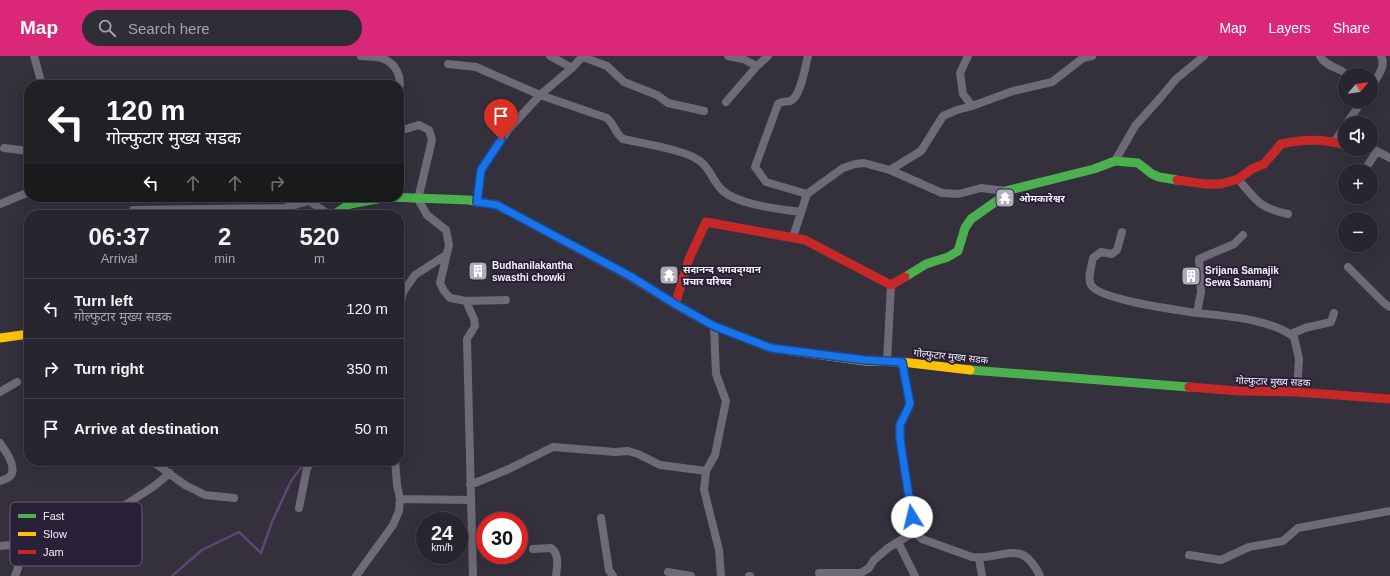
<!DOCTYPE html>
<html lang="en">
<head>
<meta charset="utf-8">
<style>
  :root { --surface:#27252e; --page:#2f2d36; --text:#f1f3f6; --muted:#a4a5aa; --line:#43424a; --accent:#db2777 }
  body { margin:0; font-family:Helvetica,"Noto Sans Devanagari",sans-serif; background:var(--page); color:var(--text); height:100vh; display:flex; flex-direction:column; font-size:15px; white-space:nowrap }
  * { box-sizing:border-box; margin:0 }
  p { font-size:13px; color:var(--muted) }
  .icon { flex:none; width:22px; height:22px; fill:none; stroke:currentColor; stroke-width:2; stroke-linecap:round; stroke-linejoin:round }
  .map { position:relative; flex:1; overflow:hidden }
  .panel { position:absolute; left:24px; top:154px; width:380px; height:256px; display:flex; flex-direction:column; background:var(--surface); border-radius:16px; box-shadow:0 4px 16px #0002,0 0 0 1px var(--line) }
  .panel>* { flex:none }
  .top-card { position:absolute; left:24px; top:24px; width:380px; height:122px; border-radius:16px; box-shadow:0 4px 16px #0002,0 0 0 1px var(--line); background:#202124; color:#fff; overflow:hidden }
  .needle { width:26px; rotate:61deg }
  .tools { position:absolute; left:1338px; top:12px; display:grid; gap:8px }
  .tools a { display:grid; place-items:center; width:40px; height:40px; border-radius:50%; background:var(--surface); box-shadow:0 4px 16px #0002,0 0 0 1px var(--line); font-size:20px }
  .speed { position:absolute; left:416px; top:456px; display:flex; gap:8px; font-size:20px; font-weight:700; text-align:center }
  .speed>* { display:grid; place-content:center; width:52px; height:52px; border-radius:50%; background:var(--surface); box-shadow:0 4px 16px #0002,0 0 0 1px var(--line); line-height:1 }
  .speed small { font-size:10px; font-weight:400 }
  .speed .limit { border:6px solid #d22; background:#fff; color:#111 }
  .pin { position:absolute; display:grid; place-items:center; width:34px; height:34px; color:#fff; margin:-41px -17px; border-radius:50% 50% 50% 0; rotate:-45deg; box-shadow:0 0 4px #0007 }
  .pin .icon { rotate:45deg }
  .me { position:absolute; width:44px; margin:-22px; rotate:351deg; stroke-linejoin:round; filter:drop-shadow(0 0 3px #0008) }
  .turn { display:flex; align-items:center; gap:14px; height:84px; padding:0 16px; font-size:18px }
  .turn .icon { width:52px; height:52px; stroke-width:2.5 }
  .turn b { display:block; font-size:28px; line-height:34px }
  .lanes { display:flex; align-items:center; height:38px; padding:0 16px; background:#0003; justify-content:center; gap:20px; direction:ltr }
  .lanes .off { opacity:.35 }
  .eta { display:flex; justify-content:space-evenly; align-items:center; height:68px; text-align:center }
  .eta b { font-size:24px; font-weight:800; line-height:28px }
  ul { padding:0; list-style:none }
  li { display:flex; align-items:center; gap:12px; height:60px; padding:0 16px; border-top:1px solid var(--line) }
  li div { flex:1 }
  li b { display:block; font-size:15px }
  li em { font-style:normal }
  header { display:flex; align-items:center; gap:24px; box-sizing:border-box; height:56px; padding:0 20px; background:var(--accent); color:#fff }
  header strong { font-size:19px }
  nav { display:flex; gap:22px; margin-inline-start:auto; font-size:14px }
  .search { width:280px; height:36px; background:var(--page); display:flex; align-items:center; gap:10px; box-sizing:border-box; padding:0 14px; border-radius:22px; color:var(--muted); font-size:15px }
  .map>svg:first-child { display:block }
</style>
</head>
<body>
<header>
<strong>Map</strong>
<div class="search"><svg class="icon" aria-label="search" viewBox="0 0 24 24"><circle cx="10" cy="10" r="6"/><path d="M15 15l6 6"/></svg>Search here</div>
<nav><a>Map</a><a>Layers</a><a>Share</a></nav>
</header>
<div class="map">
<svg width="1390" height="520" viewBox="0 0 1390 520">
  <rect width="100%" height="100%" fill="#34313d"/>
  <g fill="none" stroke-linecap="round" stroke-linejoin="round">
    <path stroke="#584977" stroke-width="2.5" d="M172 520 202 494 239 476 261 497 272 466 291 425 306 405"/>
    <path stroke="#6f6a78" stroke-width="8" d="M34 0 42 29
      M361 0C368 1 378 0 384 3 396 8 402 21 399 32
      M550 0 572 12
      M728 0 743 3 757 10 768 0
      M1320 0C1324 8 1334 11 1342 15
      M583 1 607 10 624 26 657 39 668 47 704 55
      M448 8 476 11 540 39 607 62C615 69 614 76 623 83 641 87 686 94 700 105 710 112 713 126 722 134 738 149 780 153 801 156
      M1371 31C1376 23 1387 10 1381 0
      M726 46 757 10
      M972 50 1013 35 1052 26 1083 2 1092 0
      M1347 67 1362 45
      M399 71 406 73 419 69 429 74 432 84 418 143 427 159 446 174 449 189 440 227 444 235 450 242 466 245 506 244
      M1335 85 1345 70
      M4 92 29 95
      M1371 92 1390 102
      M1115 105 1135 70 1161 41 1176 23 1204 0
      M890 114 942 137 958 138 981 132 1005 135
      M1364 115 1377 95
      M1238 123C1256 144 1259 152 1288 158
      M807 138 766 126 755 111 778 48C782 45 786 46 790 45 801 41 805 11 808 0
      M477 146 481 114 508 74 540 39 572 12 583 0
      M0 148 29 136
      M133 154 284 152 309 145 330 159
      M1122 176 1117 194 1112 198 1101 196 1093 202C1092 209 1087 222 1091 229 1100 244 1178 254 1197 257
      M1243 179 1234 188 1199 203 1201 236 1197 257C1227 260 1270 263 1294 281L1299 303 1297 336
      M793 181 807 138 843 112 855 108 864 107 890 114 921 95 943 60 957 54 972 50 963 38 960 17 968 0
      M1348 211 1384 247 1390 251
      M466 245 474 263 475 270 467 283 473 520
      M399 256 403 236 415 219 446 199
      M714 270 716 318 726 345 715 399 706 415 704 434 719 494 721 520
      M1291 278 1305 272 1331 266 1334 257
      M887 306 891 229
      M902 306 910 348 900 369V383L914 476 922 483 972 501C1003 505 1021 480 1040 520
      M0 336 17 326
      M0 387C5 394 19 413 9 421 7 423 3 424 0 425
      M152 405 185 429 205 439 234 442
      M385 405H395
      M470 429 509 413 553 391 615 396 628 395 638 398 660 409 706 415
      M400 443 470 444
      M299 452 307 412 312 405
      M601 462 609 514 613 520
      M898 486 915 520
      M0 490 35 487 75 473 125 449 153 431 170 417
      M533 493 551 492C560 499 557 510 556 520
      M1189 499 1221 504 1249 491 1283 485 1298 472 1390 455
      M979 502 982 520
      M668 516 691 520
      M819 517H861L869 512 874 504 888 492 914 476
      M15 520 18 512
      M356 520 393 469 399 455 400 443 397 429 395 405
      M749 520H750"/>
    <path stroke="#4caf50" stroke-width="9" d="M333 159 350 148 388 141 469 144 497 149 506 154
      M905 221 926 208 948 201 958 195 965 172 971 163 998 144 1005 135 1094 113 1115 105 1138 107 1152 118 1159 121 1177 124
      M970 314 1189 331"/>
    <path stroke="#ffc107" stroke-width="9" d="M0 282 29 278
      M763 289 771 292 865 305 902 306 970 314"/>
    <path stroke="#c62828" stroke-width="9" d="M1177 124 1205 128H1221L1238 123 1252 113 1264 108 1281 88C1303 83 1323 82 1345 89
      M506 154 630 221 675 249 714 270 763 289
      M675 249 689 203 706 166 805 184 891 229 905 221
      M1189 331 1238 335 1297 336 1390 343"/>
  </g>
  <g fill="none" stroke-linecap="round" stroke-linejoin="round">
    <defs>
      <path id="route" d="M501 84 481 114 477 146 497 149 630 220 675 248 714 270 771 292 865 304 902 306 910 348 900 369V383L912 461"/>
    </defs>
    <use href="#route" stroke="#114b97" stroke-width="10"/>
    <use href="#route" stroke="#1a73e8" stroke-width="7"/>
  </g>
  <defs>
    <symbol id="temple-square" viewBox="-11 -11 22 22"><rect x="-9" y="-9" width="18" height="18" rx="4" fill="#b0adb9" stroke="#282138"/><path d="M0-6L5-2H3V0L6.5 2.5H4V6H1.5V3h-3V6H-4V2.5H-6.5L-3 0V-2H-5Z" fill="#fff"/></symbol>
    <symbol id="building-square" viewBox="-11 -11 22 22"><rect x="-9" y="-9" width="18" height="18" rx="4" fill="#b0adb9" stroke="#282138"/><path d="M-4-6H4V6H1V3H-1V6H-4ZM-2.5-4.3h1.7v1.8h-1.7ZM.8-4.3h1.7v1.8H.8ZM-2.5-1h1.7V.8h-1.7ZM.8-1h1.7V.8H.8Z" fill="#fff"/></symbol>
  </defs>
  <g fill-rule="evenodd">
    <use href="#temple-square" x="994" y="131" width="22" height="22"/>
    <use href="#building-square" x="467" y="204" width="22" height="22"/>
    <use href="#temple-square" x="658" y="208" width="22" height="22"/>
    <use href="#building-square" x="1180" y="209" width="22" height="22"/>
  </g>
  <g text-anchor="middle" stroke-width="4" stroke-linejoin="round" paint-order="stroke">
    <g font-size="10" font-weight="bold" fill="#f3f0fc" stroke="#282138" text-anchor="start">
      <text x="1019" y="146">ओमकारेश्वर</text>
      <text x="492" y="213">Budhanilakantha<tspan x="492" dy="12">swasthi chowki</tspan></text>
      <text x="683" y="217">सदानन्द भगवद्ग्यान<tspan x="683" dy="12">प्रचार परिषद</tspan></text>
      <text x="1205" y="218">Srijana Samajik<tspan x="1205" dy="12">Sewa Samamj</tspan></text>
    </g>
    <g font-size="10" fill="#f3f0fc" stroke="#282138">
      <text transform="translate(951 300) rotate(6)" y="4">गोल्फुटार मुख्य सडक</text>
      <text transform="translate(1273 325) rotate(2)" y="4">गोल्फुटार मुख्य सडक</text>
    </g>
  </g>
  <rect x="10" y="446" width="132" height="64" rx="6" fill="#282138" stroke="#655f73" stroke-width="1"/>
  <rect x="18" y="458" width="18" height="4" fill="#4caf50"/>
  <rect x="18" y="476" width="18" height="4" fill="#ffc107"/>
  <rect x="18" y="494" width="18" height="4" fill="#c62828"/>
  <g font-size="11" fill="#f3f0fc">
    <text x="43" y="464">Fast</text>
    <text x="43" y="482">Slow</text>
    <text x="43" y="500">Jam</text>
  </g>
</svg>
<div class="tools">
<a><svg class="needle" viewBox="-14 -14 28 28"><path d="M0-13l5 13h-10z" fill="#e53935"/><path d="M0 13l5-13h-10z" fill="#a4a5aa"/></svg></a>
<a><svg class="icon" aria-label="sound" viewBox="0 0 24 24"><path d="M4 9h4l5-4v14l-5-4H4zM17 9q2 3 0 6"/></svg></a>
<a>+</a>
<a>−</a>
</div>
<div class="speed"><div>24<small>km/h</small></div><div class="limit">30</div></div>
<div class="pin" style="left:501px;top:84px;background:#d93025"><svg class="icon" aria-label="arrive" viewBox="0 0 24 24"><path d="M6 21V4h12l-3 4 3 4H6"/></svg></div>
<svg class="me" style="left:912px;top:461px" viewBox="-20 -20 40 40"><circle r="19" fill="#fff"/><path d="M0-13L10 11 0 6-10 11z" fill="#1a73e8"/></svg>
<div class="top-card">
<div class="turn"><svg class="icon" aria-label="left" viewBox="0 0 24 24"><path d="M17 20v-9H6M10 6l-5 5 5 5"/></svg><div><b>120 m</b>गोल्फुटार मुख्य सडक</div></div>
<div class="lanes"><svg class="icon" aria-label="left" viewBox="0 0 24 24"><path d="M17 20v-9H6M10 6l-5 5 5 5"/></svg><svg class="icon off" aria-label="ahead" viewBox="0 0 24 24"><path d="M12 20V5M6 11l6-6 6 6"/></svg><svg class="icon off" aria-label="ahead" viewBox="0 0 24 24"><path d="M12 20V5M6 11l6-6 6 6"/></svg><svg class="icon off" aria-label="right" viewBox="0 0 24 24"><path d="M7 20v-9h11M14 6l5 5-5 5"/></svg></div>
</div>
<section class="panel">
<div class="eta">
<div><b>06:37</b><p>Arrival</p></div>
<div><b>2</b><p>min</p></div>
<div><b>520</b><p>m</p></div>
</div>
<ul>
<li><svg class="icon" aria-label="left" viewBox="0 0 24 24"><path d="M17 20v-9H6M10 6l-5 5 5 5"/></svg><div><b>Turn left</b><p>गोल्फुटार मुख्य सडक</p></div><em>120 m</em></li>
<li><svg class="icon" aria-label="right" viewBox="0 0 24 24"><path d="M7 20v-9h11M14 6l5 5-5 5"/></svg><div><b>Turn right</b></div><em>350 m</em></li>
<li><svg class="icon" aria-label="arrive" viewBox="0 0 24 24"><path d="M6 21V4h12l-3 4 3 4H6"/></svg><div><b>Arrive at destination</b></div><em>50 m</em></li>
</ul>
</section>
</div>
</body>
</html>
